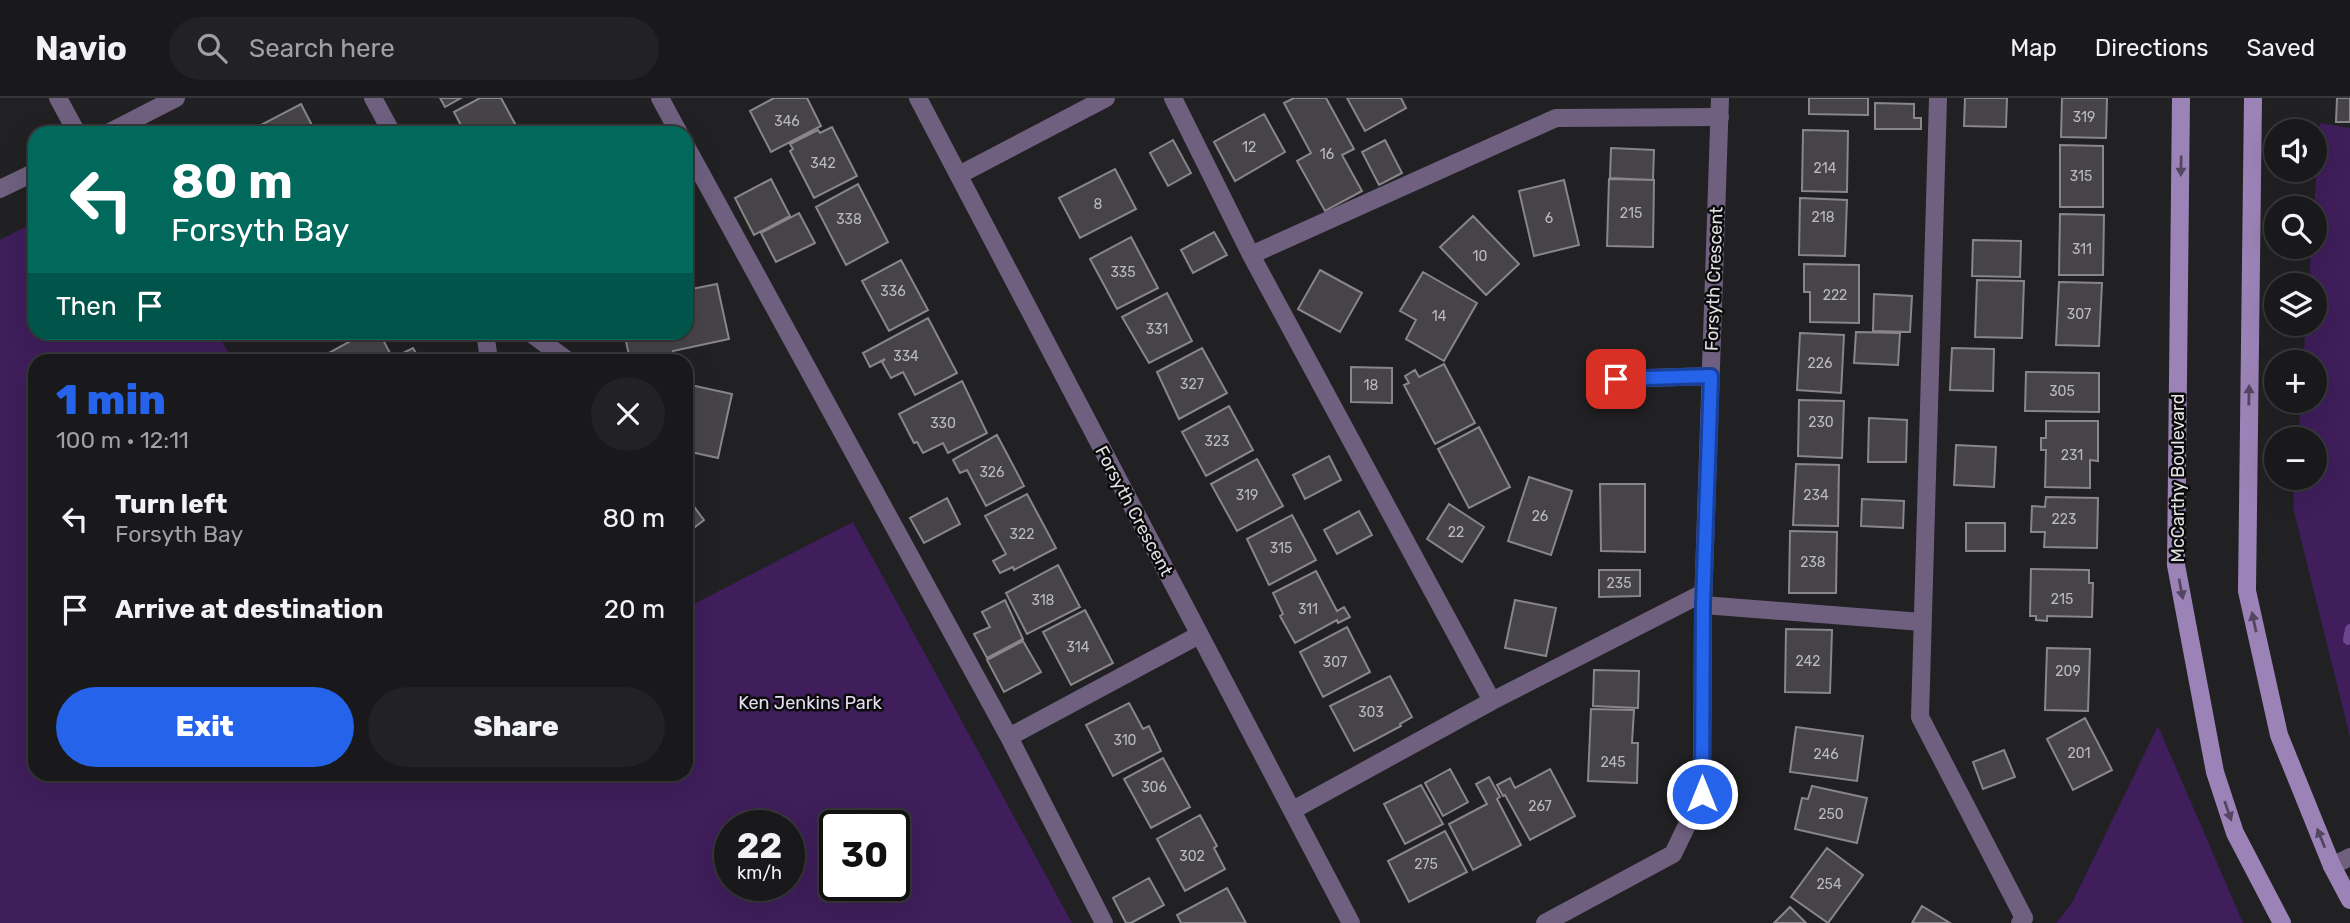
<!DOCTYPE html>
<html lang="en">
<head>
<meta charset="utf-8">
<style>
  :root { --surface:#19181a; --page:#222123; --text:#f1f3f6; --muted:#9fa0a2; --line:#373739; --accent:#2563eb }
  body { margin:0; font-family:Rubik,sans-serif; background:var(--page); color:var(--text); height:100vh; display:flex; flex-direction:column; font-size:26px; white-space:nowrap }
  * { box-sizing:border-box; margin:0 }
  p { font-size:23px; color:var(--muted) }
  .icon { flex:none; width:38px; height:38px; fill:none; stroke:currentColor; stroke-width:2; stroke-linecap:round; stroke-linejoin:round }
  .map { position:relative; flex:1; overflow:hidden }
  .details { position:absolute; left:28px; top:256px; width:665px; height:427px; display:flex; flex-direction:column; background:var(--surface); border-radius:21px; box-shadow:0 7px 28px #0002,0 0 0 2px var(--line) }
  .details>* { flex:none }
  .banner { position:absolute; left:28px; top:28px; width:665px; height:214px; border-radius:21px; box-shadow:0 7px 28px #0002,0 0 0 2px var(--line); background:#00695c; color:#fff; overflow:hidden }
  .fabs { position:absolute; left:2264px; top:21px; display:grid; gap:14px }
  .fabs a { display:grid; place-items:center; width:63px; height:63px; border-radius:50%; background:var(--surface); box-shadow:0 7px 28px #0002,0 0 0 2px var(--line); font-size:35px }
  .speed { position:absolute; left:714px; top:712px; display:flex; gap:14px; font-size:35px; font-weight:700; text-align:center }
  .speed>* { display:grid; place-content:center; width:91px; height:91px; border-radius:50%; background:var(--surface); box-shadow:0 7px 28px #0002,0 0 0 2px var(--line); line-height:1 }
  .speed small { font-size:18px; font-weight:400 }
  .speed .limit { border:4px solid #111; border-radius:10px; background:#fff; color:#111 }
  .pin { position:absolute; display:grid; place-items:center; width:60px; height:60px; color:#fff; margin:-30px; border-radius:14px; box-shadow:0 4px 10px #0006 }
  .me { position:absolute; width:77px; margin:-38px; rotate:0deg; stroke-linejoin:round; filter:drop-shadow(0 0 5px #0008) }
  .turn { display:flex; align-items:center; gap:24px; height:147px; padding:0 28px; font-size:32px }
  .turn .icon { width:91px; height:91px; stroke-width:2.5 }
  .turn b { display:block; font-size:49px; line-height:60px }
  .then { display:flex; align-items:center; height:66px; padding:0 28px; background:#0003; gap:14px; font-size:26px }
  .round { display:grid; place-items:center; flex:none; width:74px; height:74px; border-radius:37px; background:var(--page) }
  .overview { display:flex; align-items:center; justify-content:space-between; height:119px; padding:0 28px }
  h1 { font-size:42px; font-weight:800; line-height:52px; color:var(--accent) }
  .cta { display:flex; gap:14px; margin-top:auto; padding:14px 28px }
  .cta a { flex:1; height:80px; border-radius:42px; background:var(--accent); color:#fff; font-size:28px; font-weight:800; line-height:80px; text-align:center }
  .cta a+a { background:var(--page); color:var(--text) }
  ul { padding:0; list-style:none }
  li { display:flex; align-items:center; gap:21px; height:91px; padding:0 28px }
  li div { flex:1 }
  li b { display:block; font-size:26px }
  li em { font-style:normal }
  header { display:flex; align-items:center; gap:42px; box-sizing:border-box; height:98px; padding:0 35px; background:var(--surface); border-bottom:2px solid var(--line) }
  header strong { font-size:33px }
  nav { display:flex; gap:38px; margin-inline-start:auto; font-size:24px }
  .search { width:490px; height:63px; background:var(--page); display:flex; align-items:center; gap:18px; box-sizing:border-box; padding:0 24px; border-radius:38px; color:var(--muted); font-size:26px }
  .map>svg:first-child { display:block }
</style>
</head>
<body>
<header>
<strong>Navio</strong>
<div class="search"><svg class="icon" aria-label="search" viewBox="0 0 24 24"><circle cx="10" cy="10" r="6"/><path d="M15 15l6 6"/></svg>Search here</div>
<nav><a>Map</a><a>Directions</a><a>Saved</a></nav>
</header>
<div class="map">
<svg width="2350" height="825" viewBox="0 0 2350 825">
  <rect width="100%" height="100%" fill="#212023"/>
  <path fill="#3f1e5b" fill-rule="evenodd" d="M2320 25 2350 30V639L2293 409 2295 380H2315V341H2298L2301 303H2315V264H2303L2306 226H2315V187H2309L2311 149H2315L2314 110Z
    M35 124V234L217 235 233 262H35V676H686V510L853 424 1072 825H0V142ZM730 728H789V788H730ZM835 728H894V788H835Z
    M2158 628 2243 825H2056L2072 805Z"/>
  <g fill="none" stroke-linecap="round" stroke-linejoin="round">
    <path stroke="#6b468e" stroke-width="10" d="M2348 542 2350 531"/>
  </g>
  <path fill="#464448" stroke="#88868a" stroke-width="2" d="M440 0H461L445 9Z
    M480 0H501L520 35H465L454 14Z
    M774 0H807L821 28 771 54 750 13Z
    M1294 0H1326L1354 51 1342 57 1362 93 1325 113 1297 63 1311 55 1284 5Z
    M1347 0H1401L1406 10 1365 33Z
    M1809 0H1868V17L1809 16Z
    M1965 0H2007L2006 29 1964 28Z
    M2062 0H2107L2106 40 2061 39Z
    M2337 0H2350V24H2336Z
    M1875 5 1914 6V20H1921V31H1875Z
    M301 6 316 35H258L255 30Z
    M1264 16 1285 54 1235 83 1214 44Z
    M832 29 857 78 814 100 790 53 793 51 790 46 818 32 820 35Z
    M1803 32 1848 33 1847 94 1802 93Z
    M1173 42 1191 75 1168 88 1150 55Z
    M1385 42 1402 75 1379 87 1362 54Z
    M2060 47 2103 48V109H2060Z
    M1611 50 1654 52 1653 82 1610 80Z
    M1115 71 1136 111 1080 140 1059 100Z
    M771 81 790 118 754 137 735 100Z
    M1609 81 1654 82 1653 149 1607 148Z
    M1564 82 1579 147 1534 158 1519 93Z
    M858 86 888 144 846 167 816 109Z
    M1800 100 1847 102 1845 158 1799 157Z
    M799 115 815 145 776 164 761 135Z
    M2060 116 2104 117 2103 177H2059Z
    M1473 118 1519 166 1486 197 1440 149Z
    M1214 134 1227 157 1193 175 1181 152Z
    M1131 139 1158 190 1117 211 1090 161Z
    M1973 142 2021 143 2020 179 1972 178Z
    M901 162 928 212 889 233 862 183Z
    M1804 166 1859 167V225L1810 224V194H1804Z
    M1320 172 1362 195 1340 234 1298 211Z
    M1423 174 1477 205 1444 263 1406 241 1416 222 1400 213Z
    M1977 182 2024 183 2022 240 1975 239Z
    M2059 184 2102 185 2099 248 2056 247Z
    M717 186 729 241 673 253 674 261 630 262 624 234H686V192Z
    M1167 195 1192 243 1149 265 1122 219Z
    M1874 196 1912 198 1910 234 1873 233Z
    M928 220 957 275 915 297 903 274 891 280 882 264 885 261 870 269 863 255Z
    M367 234H379L391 257 380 262H330L327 256Z
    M1856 234 1900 235 1898 267 1854 265Z
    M1800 235 1844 237 1841 295 1797 292Z
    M413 250 420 262H389Z
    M1202 250 1227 295 1179 321 1157 274Z
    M1952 250 1994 251 1993 293 1950 292Z
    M1444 266 1475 325 1435 346 1404 287 1409 285 1405 278 1415 272 1419 279Z
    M1351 269 1392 270V305L1351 304Z
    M2026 274 2099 275V314L2025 313Z
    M962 283 987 335 948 355 943 345 923 355 917 344 914 345 899 316Z
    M686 286 732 296 718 360 686 353Z
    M1799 302 1844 303 1842 360 1798 358Z
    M1229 308 1253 352 1206 378 1182 334Z
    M1869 320 1907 322 1906 364H1868Z
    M2046 323H2098V363L2090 362V390L2045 389 2046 352H2041V340H2046Z
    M1479 329 1510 389 1469 410 1438 351Z
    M997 337 1024 388 986 408 967 372 960 375 953 362Z
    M1956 347 1996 349 1994 389 1954 387Z
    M1329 358 1341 382 1305 401 1293 377Z
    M1257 361 1283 408 1237 433 1211 386Z
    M1796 366 1839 367 1838 428 1793 427Z
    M1529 379 1572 393 1551 457 1508 443Z
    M1600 386H1645V454L1601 453Z
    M1027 396 1056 450 1014 472 1013 469 1000 475 993 463 1006 456 985 418Z
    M686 398 704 422 686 436Z
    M2046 399 2098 400 2097 450 2044 449 2045 434H2031L2032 408 2045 409Z
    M947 400 960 426 924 445 910 420Z
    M1862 401 1904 403 1903 430 1861 428Z
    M1449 406 1484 429 1462 464 1427 441Z
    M1359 413 1372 437 1337 456 1324 432Z
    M1292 417 1316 462 1269 487 1247 441Z
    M1966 425H2005V453H1966Z
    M1790 433 1837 434 1836 495H1789Z
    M1058 467 1080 509 1027 536 1006 495Z
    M2031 471 2089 472V485H2093L2092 519 2047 518V523L2036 522V518H2030Z
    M1599 472H1640V498L1599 499Z
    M1316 473 1337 513 1344 509 1350 519 1338 525 1337 522 1295 545 1280 518 1283 516 1273 495Z
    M1005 502 1023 541 987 560 974 536 990 529 982 514Z
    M1515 502 1556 510 1546 558 1505 550Z
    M1085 512 1113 565 1071 587 1043 534Z
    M1347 529 1370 574 1323 599 1300 554Z
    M1786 531 1832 532 1830 595 1785 594Z
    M1023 543 1041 574 1004 594 987 562Z
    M2047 550 2090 551 2088 613 2045 612Z
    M1594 572 1639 573 1638 610 1593 608Z
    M1390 578 1412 619 1400 626 1401 628 1354 653 1330 608Z
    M1129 605 1143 631 1149 628 1161 653 1113 678 1086 627Z
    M1591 611 1634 612 1632 645H1638L1637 685 1588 683Z
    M2085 620 2112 672 2073 692 2047 641Z
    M1796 629 1863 638 1857 683 1790 674Z
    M2004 652 2015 679 1983 691 1973 664Z
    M1163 660 1190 709 1151 730 1124 681Z
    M1450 671 1468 704 1443 718 1425 685Z
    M1550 671 1575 718 1530 742 1505 697 1503 698 1497 687 1510 680 1515 690Z
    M1489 679 1500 699 1497 701 1521 747 1473 772 1449 726 1487 706 1476 686Z
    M1421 687 1443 726 1405 746 1384 706Z
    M1812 688 1867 700 1857 745 1795 731 1802 700 1808 701Z
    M1200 717 1217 748 1214 750 1225 771 1185 793 1157 741Z
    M1445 733 1467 774 1409 804 1388 763Z
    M1827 750 1863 777 1828 825 1791 799Z
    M1149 780 1164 807 1131 825H1126L1113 800Z
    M1227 790 1246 825H1181L1177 817Z
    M1922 808 1950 825H1912Z
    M1790 809 1806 825H1774Z"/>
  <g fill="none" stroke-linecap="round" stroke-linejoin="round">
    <path stroke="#6f6080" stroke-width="18" d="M660 0 679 35
      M1173 0 1251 157 1492 603
      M1938 0 1920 619 2024 820 2020 825
      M686 48 1009 639 1104 825
      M1251 157 1556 20 1720 19
      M1703 507 1922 524
      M1009 639 1199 537
      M1293 712 1492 603 1703 495
      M2332 768 2350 759"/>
    <path stroke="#6f6080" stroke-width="18" d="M58 0 77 35
      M373 0 392 35
      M918 0 1351 825
      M108 35 176 0
      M959 77 1106 0
      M0 91 35 74
      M485 234 489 262
      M529 234 567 262
      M1616 281 1711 278
      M1545 825 1673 756 1702 696 1703 507 1720 0"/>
    <path stroke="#9c83b7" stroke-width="18" d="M2181 0 2176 467 2215 674 2235 735 2282 825
      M2253 0 2247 493 2279 637 2332 768 2350 802"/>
  </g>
  <defs><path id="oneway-solid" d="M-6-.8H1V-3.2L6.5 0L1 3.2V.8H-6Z" transform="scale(1.75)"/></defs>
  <g fill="#534661">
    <use href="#oneway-solid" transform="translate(2181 68) rotate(91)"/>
    <use href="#oneway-solid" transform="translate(2249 297) rotate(-89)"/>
    <use href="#oneway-solid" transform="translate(2181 491) rotate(79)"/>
    <use href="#oneway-solid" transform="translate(2254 524) rotate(-102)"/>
    <use href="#oneway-solid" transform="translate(2228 713) rotate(71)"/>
    <use href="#oneway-solid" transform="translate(2321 740) rotate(-112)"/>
  </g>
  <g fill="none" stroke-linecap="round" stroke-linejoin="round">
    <defs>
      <path id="route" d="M1616 281 1711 278 1703 507 1702 696"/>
    </defs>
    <use href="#route" stroke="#184099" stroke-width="18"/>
    <use href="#route" stroke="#2563eb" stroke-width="12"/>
  </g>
  <g text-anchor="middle" stroke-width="5" stroke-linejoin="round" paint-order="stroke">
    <g font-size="14" fill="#bab9bc">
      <text x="2084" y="24">319</text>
      <text x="787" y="28">346</text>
      <text x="1249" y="54">12</text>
      <text x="1327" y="61">16</text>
      <text x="823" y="70">342</text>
      <text x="1825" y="75">214</text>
      <text x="2081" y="83">315</text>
      <text x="1098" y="111">8</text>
      <text x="1631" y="120">215</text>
      <text x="1823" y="124">218</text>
      <text x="1549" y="125">6</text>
      <text x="849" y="126">338</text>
      <text x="2082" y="156">311</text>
      <text x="1480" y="163">10</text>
      <text x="1123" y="179">335</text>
      <text x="893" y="198">336</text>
      <text x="1835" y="202">222</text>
      <text x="2079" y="221">307</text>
      <text x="1439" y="223">14</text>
      <text x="1157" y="236">331</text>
      <text x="906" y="263">334</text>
      <text x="1820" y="270">226</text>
      <text x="1192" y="291">327</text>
      <text x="1371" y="292">18</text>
      <text x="2062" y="298">305</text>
      <text x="1821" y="329">230</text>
      <text x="943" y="330">330</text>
      <text x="1217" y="348">323</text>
      <text x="2072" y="362">231</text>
      <text x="992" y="379">326</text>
      <text x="1247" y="402">319</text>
      <text x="1816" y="402">234</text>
      <text x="1540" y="423">26</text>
      <text x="2064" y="426">223</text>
      <text x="1456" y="439">22</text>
      <text x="1022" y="441">322</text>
      <text x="1281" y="455">315</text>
      <text x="1813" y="469">238</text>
      <text x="1619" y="490">235</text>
      <text x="2062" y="506">215</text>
      <text x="1043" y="507">318</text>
      <text x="1308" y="516">311</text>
      <text x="1078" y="554">314</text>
      <text x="1808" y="568">242</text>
      <text x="1335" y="569">307</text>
      <text x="2068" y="578">209</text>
      <text x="1371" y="619">303</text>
      <text x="1125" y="647">310</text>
      <text x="2079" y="660">201</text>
      <text x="1826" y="661">246</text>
      <text x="1613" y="669">245</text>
      <text x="1154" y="694">306</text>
      <text x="1540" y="713">267</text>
      <text x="1831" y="721">250</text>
      <text x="1192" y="763">302</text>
      <text x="1426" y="771">275</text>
      <text x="1829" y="791">254</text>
    </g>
    <g font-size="18" fill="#e1e0e2" stroke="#0a0a0b">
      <text transform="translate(1714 181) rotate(-88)" y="6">Forsyth Crescent</text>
      <text transform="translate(2178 380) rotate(-90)" y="6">McCarthy Boulevard</text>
      <text transform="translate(1134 413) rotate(62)" y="6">Forsyth Crescent</text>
    </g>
    <g font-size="18" fill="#e5dcf1" stroke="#0a0a0b">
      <text x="810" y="611">Ken Jenkins Park</text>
    </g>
  </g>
</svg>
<div class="fabs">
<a><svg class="icon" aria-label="sound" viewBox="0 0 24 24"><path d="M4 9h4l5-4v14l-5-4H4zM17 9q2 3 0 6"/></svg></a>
<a><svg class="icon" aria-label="search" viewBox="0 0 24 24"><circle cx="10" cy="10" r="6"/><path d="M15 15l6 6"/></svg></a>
<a><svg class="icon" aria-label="layers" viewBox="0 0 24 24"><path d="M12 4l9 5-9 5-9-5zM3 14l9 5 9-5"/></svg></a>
<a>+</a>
<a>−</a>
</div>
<div class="speed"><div>22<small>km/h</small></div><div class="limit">30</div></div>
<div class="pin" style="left:1616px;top:281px;background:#d93025"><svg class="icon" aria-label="arrive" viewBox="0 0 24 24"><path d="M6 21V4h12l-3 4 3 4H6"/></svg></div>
<svg class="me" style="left:1702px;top:696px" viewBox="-20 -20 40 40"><circle r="17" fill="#2563eb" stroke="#fff" stroke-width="3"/><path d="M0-11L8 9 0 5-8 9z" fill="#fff"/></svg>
<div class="banner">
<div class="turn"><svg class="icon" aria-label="left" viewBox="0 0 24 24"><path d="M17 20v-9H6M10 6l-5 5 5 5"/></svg><div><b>80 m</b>Forsyth Bay</div></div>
<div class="then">Then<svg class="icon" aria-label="arrive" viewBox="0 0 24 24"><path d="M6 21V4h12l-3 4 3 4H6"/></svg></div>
</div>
<section class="details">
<div class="overview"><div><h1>1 min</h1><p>100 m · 12:11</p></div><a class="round"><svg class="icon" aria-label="close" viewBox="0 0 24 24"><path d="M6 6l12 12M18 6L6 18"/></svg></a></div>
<ul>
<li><svg class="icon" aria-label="left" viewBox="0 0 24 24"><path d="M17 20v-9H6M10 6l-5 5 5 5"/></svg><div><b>Turn left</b><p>Forsyth Bay</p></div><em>80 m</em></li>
<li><svg class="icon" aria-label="arrive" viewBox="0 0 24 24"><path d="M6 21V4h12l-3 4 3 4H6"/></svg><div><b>Arrive at destination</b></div><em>20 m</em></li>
</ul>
<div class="cta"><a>Exit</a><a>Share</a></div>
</section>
</div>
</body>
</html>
